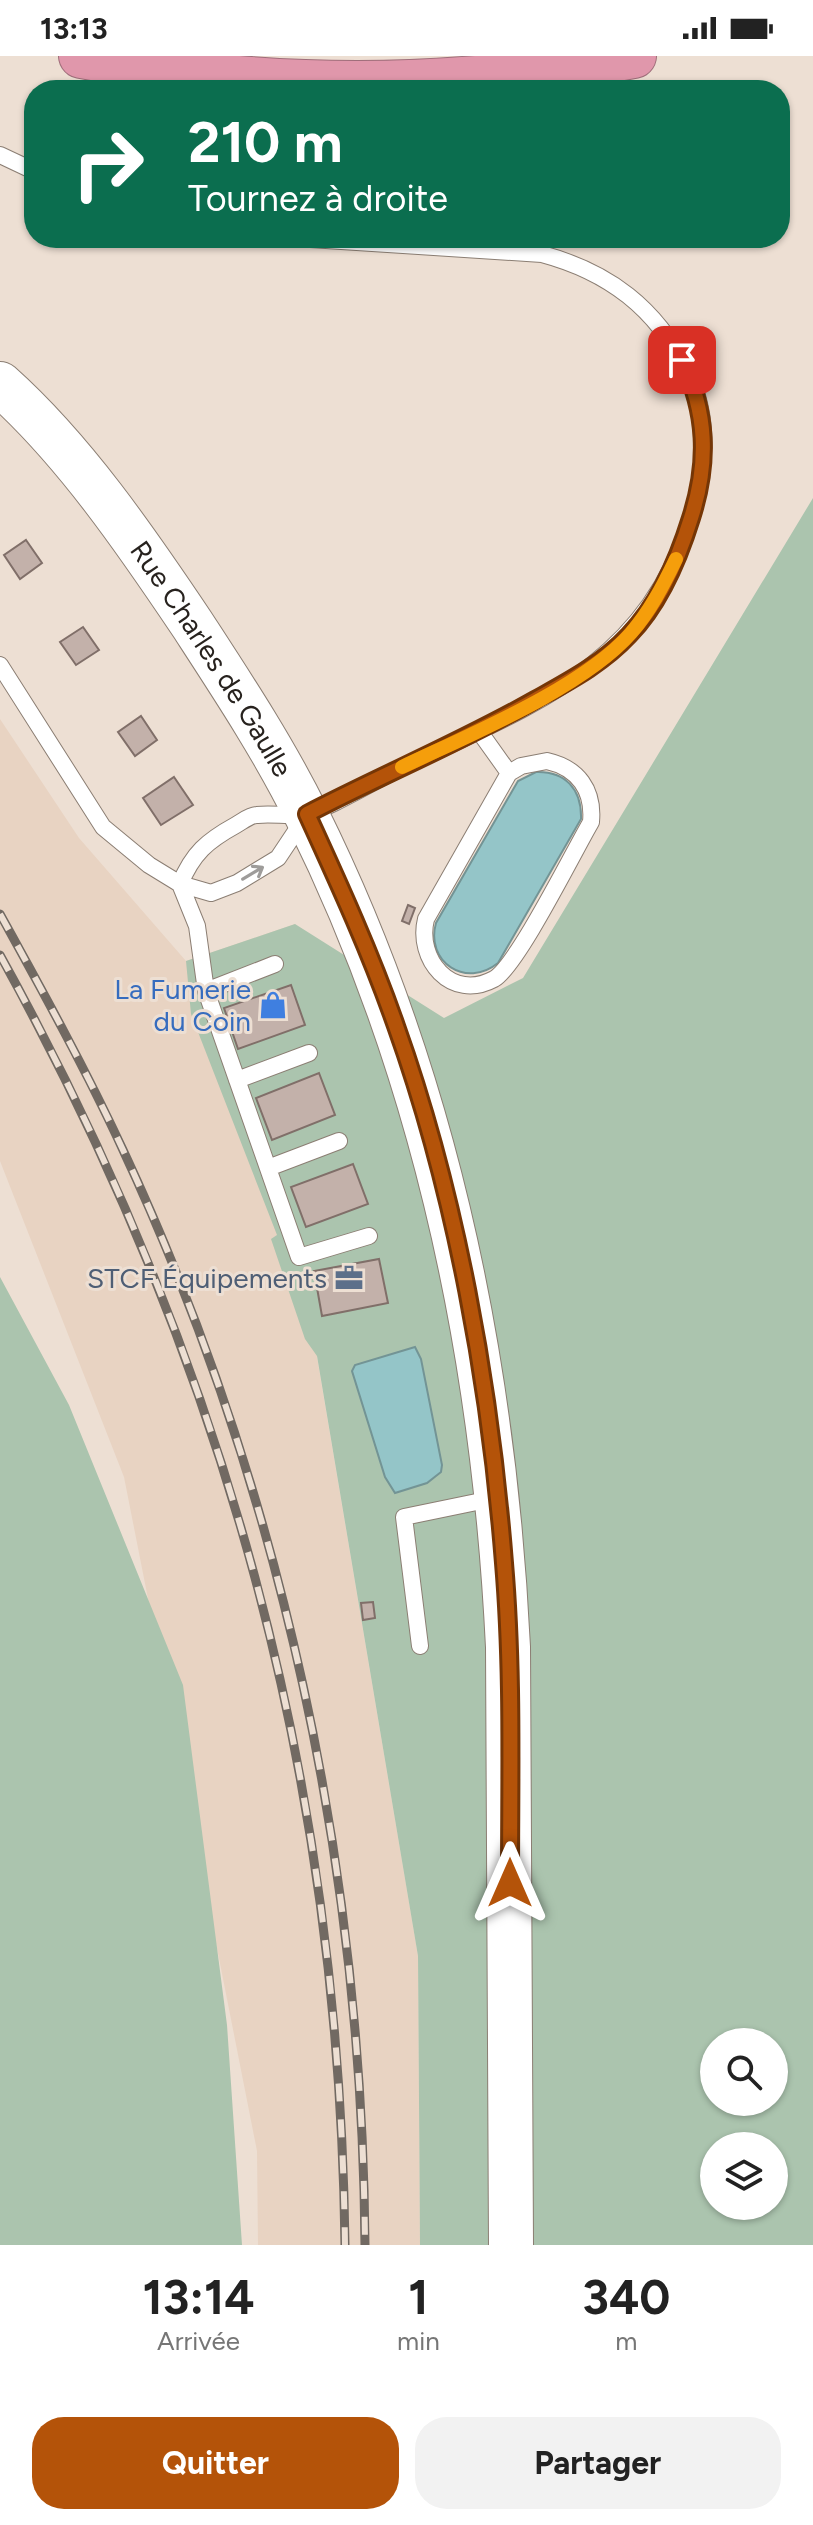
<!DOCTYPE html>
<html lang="fr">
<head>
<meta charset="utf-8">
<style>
  :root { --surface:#fff; --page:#f2f2f2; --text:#222; --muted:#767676; --accent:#b45309 }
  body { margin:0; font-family:Figtree,sans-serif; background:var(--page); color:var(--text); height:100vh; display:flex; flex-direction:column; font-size:30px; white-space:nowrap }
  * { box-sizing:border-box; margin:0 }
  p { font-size:26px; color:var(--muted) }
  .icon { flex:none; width:44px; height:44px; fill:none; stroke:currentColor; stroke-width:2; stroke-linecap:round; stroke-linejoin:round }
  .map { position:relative; height:2189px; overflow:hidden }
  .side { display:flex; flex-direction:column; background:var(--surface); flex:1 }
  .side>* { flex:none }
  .top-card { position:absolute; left:24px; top:24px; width:766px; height:168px; border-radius:32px; box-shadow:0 2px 6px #0004; background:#0b6e4f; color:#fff; overflow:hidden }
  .fabs { position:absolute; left:700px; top:1972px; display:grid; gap:16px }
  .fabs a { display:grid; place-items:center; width:88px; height:88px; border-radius:50%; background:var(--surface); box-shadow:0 2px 6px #0004; font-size:40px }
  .pin { position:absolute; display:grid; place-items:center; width:68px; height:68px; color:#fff; margin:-34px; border-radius:16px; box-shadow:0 4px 12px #0006 }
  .me { position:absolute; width:88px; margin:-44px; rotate:0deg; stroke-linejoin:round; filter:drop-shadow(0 0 6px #0008) }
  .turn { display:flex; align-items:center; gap:28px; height:168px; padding:0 32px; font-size:36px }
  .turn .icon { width:104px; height:104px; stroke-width:2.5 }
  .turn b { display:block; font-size:56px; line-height:68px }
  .eta { display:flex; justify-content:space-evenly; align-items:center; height:136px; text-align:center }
  .eta b { font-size:48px; font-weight:700; line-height:56px }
  .action { display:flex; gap:16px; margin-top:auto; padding:16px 32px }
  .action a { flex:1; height:92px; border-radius:32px; background:var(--accent); color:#fff; font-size:32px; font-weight:700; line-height:92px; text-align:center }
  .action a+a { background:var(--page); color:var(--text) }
  .status { display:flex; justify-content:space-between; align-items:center; height:56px; padding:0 40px; background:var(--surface); direction:ltr }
  .status svg { height:22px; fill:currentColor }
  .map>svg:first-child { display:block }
</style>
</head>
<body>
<div class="status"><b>13:13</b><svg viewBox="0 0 49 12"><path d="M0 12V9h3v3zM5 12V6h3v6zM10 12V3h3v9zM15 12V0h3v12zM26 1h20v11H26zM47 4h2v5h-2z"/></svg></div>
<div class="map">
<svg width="813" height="2189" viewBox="0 0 813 2189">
  <rect width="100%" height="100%" fill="#eddfd3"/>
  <path fill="#e8d3c2" d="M0 663 79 782 186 905 295 868 379 1088 317 1301 418 1900 420 2189H258L257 2095 124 1421 0 1105Z"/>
  <path fill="#abc4ae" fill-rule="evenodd" d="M813 442V2189H420L418 1900 317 1300 305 1283 271 1183 277 1179 191 958 186 905 295 868 444 962 523 922ZM714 1986H774V2046H714ZM714 2090H774V2150H714Z
    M0 1221 69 1349 183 1629 227 1969 242 2189H0Z"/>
  <path fill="#94c5c8" stroke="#739495" stroke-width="2" d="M536 716C565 715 582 733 581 763L498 907C466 933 425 906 436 867L518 725Z
    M415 1291 421 1303 442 1409 441 1416 427 1427 395 1437 385 1421 352 1315 355 1309Z"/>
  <path fill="#c3b1aa" stroke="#806f69" stroke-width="2" d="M26 484 42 507 20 523 4 499Z
    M83 571 99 594 76 609 60 586Z
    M141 660 157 684 135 700 118 676Z
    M174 721 193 749 161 769 143 742Z
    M408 849 415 852 409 868 402 865Z
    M291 929 305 969 238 993 224 952Z
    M319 1017 335 1059 272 1084 256 1042Z
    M353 1108 368 1148 306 1171 291 1131Z
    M379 1203 388 1247 322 1260 314 1215Z
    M373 1546 375 1562 363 1564 361 1547Z"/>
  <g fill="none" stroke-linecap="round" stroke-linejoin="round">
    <defs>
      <path id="service" d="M0 99 34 115
        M295 182 542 198C609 216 656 252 687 314 711 363 706 415 690 466 644 612 529 650 403 711 381 721 325 755 305 758 290 761 273 757 257 759 250 759 243 765 236 769 207 785 193 797 180 828L211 837 237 827 278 802 304 763
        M0 609 103 771 149 809 180 828 197 870 206 935 299 1201 369 1180
        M479 675 509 717
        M547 705C578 712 594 734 591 766 574 795 517 910 494 923 451 946 416 903 426 863L509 717 521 710Z
        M206 935 275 908
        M237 1024 309 997
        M268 1112 339 1085
        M420 1590 404 1461 496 1442"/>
      <g id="secondary">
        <path id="s1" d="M0 328C74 394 137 486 192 568 233 631 274 693 307 760 435 1018 494 1304 508 1591L511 2189"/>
      </g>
      <path id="motorway" d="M81 0C265 36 449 36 634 0"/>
    </defs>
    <use href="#service" stroke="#8b7e73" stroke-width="18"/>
    <use href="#secondary" stroke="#8b7e73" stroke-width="46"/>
    <use href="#motorway" stroke="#9f6e7a" stroke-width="46"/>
    <use href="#service" stroke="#fff" stroke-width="16"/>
    <use href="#secondary" stroke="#fff" stroke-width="44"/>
    <use href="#motorway" stroke="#e097ab" stroke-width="44"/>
    <defs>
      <path id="rail" d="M0 858C43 936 86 1014 123 1094 283 1437 362 1812 365 2189
        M0 899C226 1308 339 1721 345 2189"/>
    </defs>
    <use href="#rail" stroke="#716962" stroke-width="9"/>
    <use href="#rail" stroke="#eddfd3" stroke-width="6" stroke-dasharray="18" stroke-linecap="butt"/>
  </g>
  <defs><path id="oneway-shaft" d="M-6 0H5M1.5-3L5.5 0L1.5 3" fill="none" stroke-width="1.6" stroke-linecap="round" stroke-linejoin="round" transform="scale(2)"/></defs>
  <use stroke="#9e9c9a" href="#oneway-shaft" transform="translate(253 817) rotate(-31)"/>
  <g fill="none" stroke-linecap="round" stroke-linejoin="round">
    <defs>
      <path id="route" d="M510 1827C510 1720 513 1613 504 1507 490 1329 456 1138 396 970 371 898 339 828 307 758 382 719 461 686 535 644 569 625 602 608 629 579 660 547 678 504 691 462 709 406 707 357 682 304"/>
    </defs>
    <use href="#route" stroke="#753606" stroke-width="20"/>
    <use href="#route" stroke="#b45309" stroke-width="14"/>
    <path stroke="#f59e0b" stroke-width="14" d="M402 711C469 679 583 632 631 577 650 555 663 530 676 503"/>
  </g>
  <defs>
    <symbol id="shop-bare" viewBox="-9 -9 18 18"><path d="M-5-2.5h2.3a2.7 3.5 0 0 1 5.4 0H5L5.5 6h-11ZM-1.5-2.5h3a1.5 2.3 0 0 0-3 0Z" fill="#3f7fe0" stroke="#eddfd3" stroke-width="2.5" paint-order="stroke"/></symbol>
    <symbol id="office-bare" viewBox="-9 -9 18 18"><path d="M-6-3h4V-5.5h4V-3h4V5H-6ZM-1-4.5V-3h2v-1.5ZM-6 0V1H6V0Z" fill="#5c6f8a" stroke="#eddfd3" stroke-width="2.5" paint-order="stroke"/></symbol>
  </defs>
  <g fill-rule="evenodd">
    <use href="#shop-bare" x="253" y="929" width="40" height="40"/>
    <use href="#office-bare" x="329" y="1202" width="40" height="40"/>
  </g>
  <g text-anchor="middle" stroke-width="6" stroke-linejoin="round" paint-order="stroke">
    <g font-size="28" fill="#27221e" stroke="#eddfd3">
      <text dy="10" stroke="none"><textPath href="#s1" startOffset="348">Rue Charles de Gaulle</textPath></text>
    </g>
    <g font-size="28" fill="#366cbe" stroke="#eddfd3" text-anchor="end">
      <text x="251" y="943">La Fumerie<tspan x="251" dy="32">du Coin</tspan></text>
    </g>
    <g font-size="28" fill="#4e5e75" stroke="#eddfd3" text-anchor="end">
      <text x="327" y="1232">STCF Équipements</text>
    </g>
  </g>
</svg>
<div class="fabs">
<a><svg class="icon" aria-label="search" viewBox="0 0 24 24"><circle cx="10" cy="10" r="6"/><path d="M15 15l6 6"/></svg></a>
<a><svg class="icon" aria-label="layers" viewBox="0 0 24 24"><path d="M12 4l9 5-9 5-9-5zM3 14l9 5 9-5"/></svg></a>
</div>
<div class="pin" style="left:682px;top:304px;background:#d93025"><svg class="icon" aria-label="arrive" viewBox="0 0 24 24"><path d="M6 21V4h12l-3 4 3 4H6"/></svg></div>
<svg class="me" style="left:510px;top:1827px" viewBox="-20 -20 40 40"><path d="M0-17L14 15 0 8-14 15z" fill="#b45309" stroke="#fff" stroke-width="4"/></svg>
<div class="top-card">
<div class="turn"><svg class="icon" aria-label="right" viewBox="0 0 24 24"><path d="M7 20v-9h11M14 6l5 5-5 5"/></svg><div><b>210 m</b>Tournez à droite</div></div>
</div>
</div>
<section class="side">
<div class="eta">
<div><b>13:14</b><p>Arrivée</p></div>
<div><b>1</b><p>min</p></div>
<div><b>340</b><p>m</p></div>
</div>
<div class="action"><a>Quitter</a><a>Partager</a></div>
</section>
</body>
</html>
